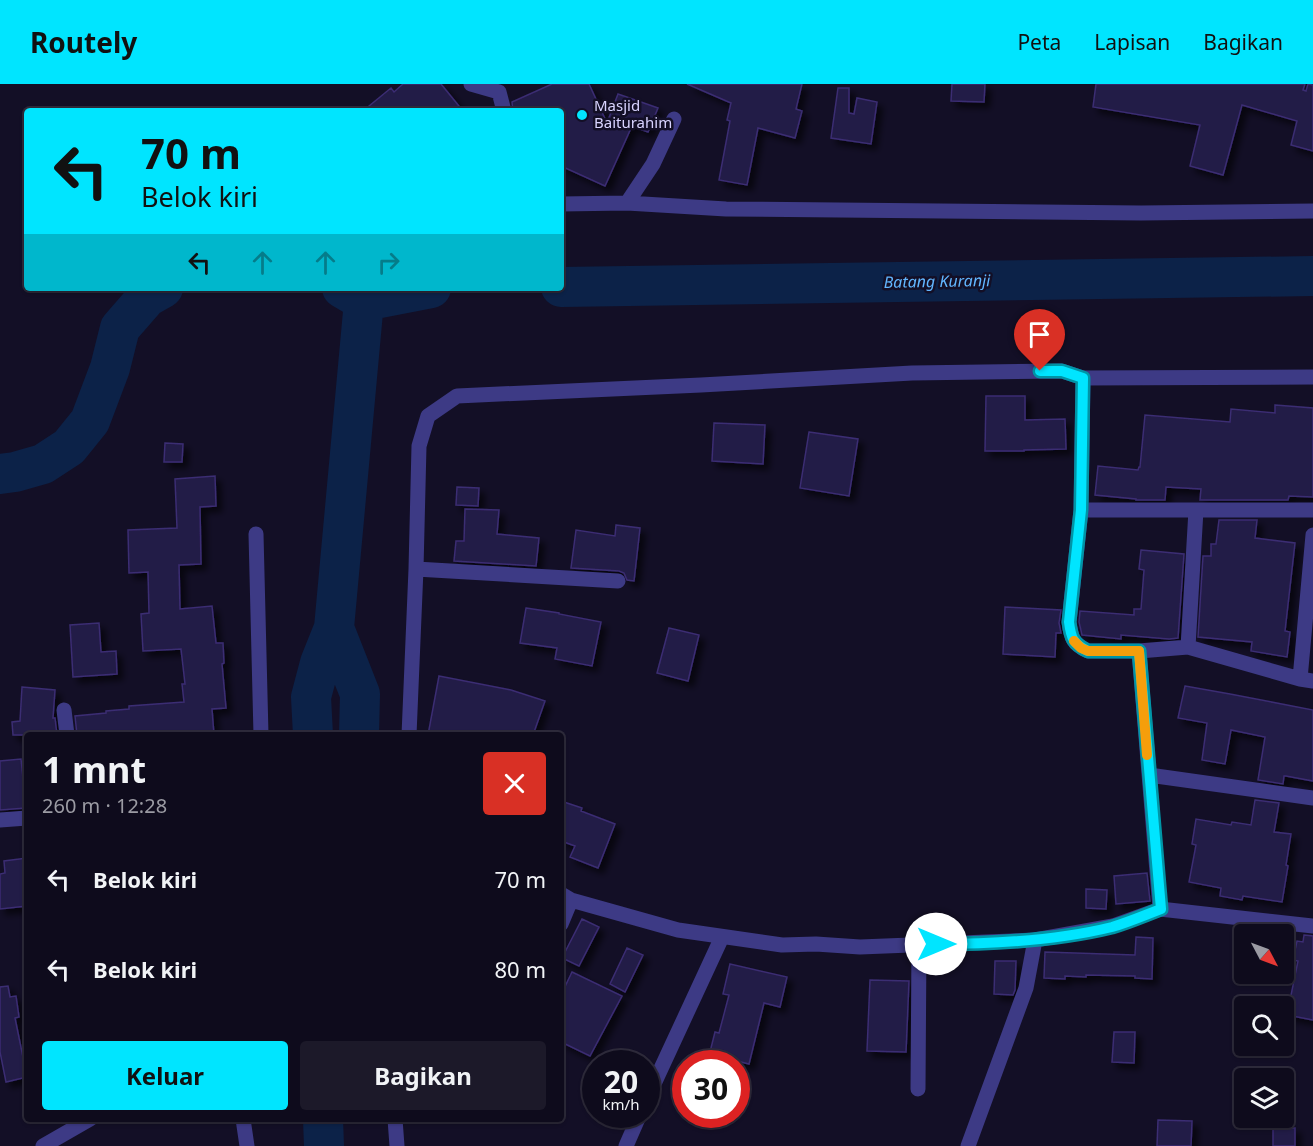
<!DOCTYPE html>
<html lang="id">
<head>
<meta charset="utf-8">
<style>
  :root { --surface:#0e0b1c; --page:#1c1929; --text:#f1f3f6; --muted:#9b9ba3; --line:#2e2b3b; --accent:#00e5ff }
  body { margin:0; font-family:"Noto Sans",sans-serif; background:var(--page); color:var(--text); height:100vh; display:flex; flex-direction:column; font-size:22px; white-space:nowrap }
  * { box-sizing:border-box; margin:0 }
  p { font-size:20px; color:var(--muted) }
  .icon { flex:none; width:33px; height:33px; fill:none; stroke:currentColor; stroke-width:2; stroke-linecap:round; stroke-linejoin:round }
  .map { position:relative; flex:1; overflow:hidden }
  .sheet { position:absolute; left:24px; top:648px; width:540px; height:390px; display:flex; flex-direction:column; background:var(--surface); border-radius:6px; box-shadow:0 2px 4px #0004,0 0 0 2px var(--line) }
  .sheet>* { flex:none }
  .hud { position:absolute; left:24px; top:24px; width:540px; height:183px; border-radius:6px; box-shadow:0 2px 4px #0004,0 0 0 2px var(--line); background:#00e5ff; color:#111; overflow:hidden }
  .needle { width:39px; rotate:131deg }
  .tools { position:absolute; left:1234px; top:840px; display:grid; gap:12px }
  .tools a { display:grid; place-items:center; width:60px; height:60px; border-radius:6px; background:var(--surface); box-shadow:0 2px 4px #0004,0 0 0 2px var(--line); font-size:30px }
  .speed { position:absolute; left:582px; top:966px; display:flex; gap:12px; font-size:30px; font-weight:700; text-align:center }
  .speed>* { display:grid; place-content:center; width:78px; height:78px; border-radius:50%; background:var(--surface); box-shadow:0 2px 4px #0004,0 0 0 2px var(--line); line-height:1 }
  .speed small { font-size:15px; font-weight:400 }
  .speed .limit { border:9px solid #d22; background:#fff; color:#111 }
  .pin { position:absolute; display:grid; place-items:center; width:51px; height:51px; color:#fff; margin:-62px -26px; border-radius:50% 50% 50% 0; rotate:-45deg; box-shadow:0 0 6px #0007 }
  .pin .icon { rotate:45deg }
  .me { position:absolute; width:66px; margin:-33px; rotate:90deg; stroke-linejoin:round; filter:drop-shadow(0 0 4px #0008) }
  .turn { display:flex; align-items:center; gap:21px; height:126px; padding:0 18px; font-size:27px }
  .turn .icon { width:78px; height:78px; stroke-width:2.5 }
  .turn b { display:block; font-size:42px; line-height:51px }
  .lanes { display:flex; align-items:center; height:57px; padding:0 18px; background:#0003; justify-content:center; gap:30px; direction:ltr }
  .lanes .off { opacity:.35 }
  .round { display:grid; place-items:center; flex:none; width:63px; height:63px; border-radius:6px; background:var(--page) }
  .summary { display:flex; align-items:center; justify-content:space-between; height:102px; padding:0 18px }
  h1 { font-size:36px; font-weight:700; line-height:45px }
  .cta { display:flex; gap:12px; margin-top:auto; padding:12px 18px }
  .cta a { flex:1; height:69px; border-radius:6px; background:var(--accent); color:#111; font-size:24px; font-weight:700; line-height:69px; text-align:center }
  .cta a+a { background:var(--page); color:var(--text) }
  ul { padding:0; list-style:none }
  li { display:flex; align-items:center; gap:18px; height:90px; padding:0 18px }
  li div { flex:1 }
  li b { display:block; font-size:22px }
  li em { font-style:normal }
  header { display:flex; align-items:center; gap:36px; box-sizing:border-box; height:84px; padding:0 30px; background:var(--accent); color:#111 }
  header strong { font-size:28px }
  nav { display:flex; gap:33px; margin-inline-start:auto; font-size:21px }
  .map>svg:first-child { display:block }
</style>
</head>
<body>
<header>
<strong>Routely</strong>
<nav><a>Peta</a><a>Lapisan</a><a>Bagikan</a></nav>
</header>
<div class="map">
<svg width="1313" height="1062" viewBox="0 0 1313 1062">
  <defs>
    <filter id="shadow"><feDropShadow dx="5.5" dy="5.5" stdDeviation="3" flood-color="#0009"/></filter>
  </defs>
  <rect width="100%" height="100%" fill="#130f26"/>
  <g fill="none" stroke-linecap="round" stroke-linejoin="round">
    <path stroke="#0c2248" stroke-width="40" d="M561 203 1313 192
      M342 204 364 217 431 204
      M0 390 15 388 43 380 69 363 90 337 110 284 120 244 147 213 163 204
      M334 544 360 610 359 651
      M313 651 311 613 320 579 334 544 364 217
      M323 1035 324 1062"/>
  </g>
  <path fill="#241b47" stroke="#3b2d73" stroke-width="1.5" filter="url(#shadow)" d="M403 0H441L463 27H363L391 4 394 8Z
    M552 0H589L607 39 618 10 658 24 648 48 632 42 605 102 561 82V27H513L512 18Z
    M687 0H802L796 25 802 27 795 54 758 44 747 101 719 96 730 37 727 36 731 19Z
    M952 0H985L984 18 951 17Z
    M1096 0H1305L1303 6 1306 7 1308 0 1313 1V67L1291 61 1297 37 1242 21 1223 91 1190 82 1200 41 1093 23Z
    M838 4H849V29L854 30 857 14 877 18 871 60 831 54Z
    M986 312H1025V336L1065 335 1066 365 1024 366V367H985Z
    M1275 321 1313 324V413L1289 412 1288 416H1200L1201 405 1166 403 1165 416H1136V415L1095 411 1098 382 1138 386 1139 383H1140L1145 331 1230 338 1231 325 1275 329Z
    M714 339 765 341 763 380 712 377Z
    M809 348 858 355 849 412 800 404Z
    M165 359 183 360 182 378H164Z
    M215 392 216 422 200 423 201 480 179 481 180 525 212 522 216 559H223L224 579 222 580 226 624 212 625 214 651H77L75 632 106 629V627L129 625V622L184 618 182 600H185L181 565 143 567 141 530 149 529 148 488 129 489 128 446 177 444 175 395Z
    M457 403 479 404 478 422 456 421Z
    M465 425 499 426 497 450 539 454 536 482 454 477 456 457H464Z
    M1219 436H1257L1255 454 1295 459 1285 547 1290 548 1287 573 1251 567 1252 558 1198 553 1203 472H1211V460H1216Z
    M616 441 640 444 634 497 627 496 624 489 619 487 571 484 576 446 615 452Z
    M1141 466 1184 470 1178 554 1169 555 1121 551V555L1082 551 1079 538 1080 527 1134 531V525H1141L1144 486 1139 485Z
    M1005 523 1061 526 1059 539 1061 549H1056L1055 573 1003 570Z
    M526 524 559 529V530L601 538 592 582 555 575 557 564 520 559Z
    M99 539 101 568 116 567 117 590 73 593 70 541Z
    M669 544 699 551 688 597 657 589Z
    M439 592 511 606 545 617 533 651H428Z
    M1185 602 1230 610 1313 626V697L1286 692H1284L1283 700 1258 696 1265 653 1231 646 1225 680 1202 676 1207 639 1178 634Z
    M22 603 55 606 53 634H55L57 651H13L12 638 20 637Z
    M21 675 26 724 0 726V677Z
    M1255 716 1279 719 1274 748 1291 750 1286 781 1288 782 1282 818 1243 812 1242 816 1220 812 1221 804 1189 798 1196 761 1192 760 1196 735 1231 741 1232 738 1251 741Z
    M561 717 582 724 581 727 615 740 598 784 570 773 575 762 561 757Z
    M27 774V822L0 825V790L5 789 4 777Z
    M1147 789 1150 817 1116 820 1114 792Z
    M1086 805 1107 806 1106 825 1086 824Z
    M582 835 599 843 579 882 562 874Z
    M1304 851 1313 852V936L1287 931 1298 877 1293 876 1297 857 1303 858Z
    M1136 853 1153 854 1152 895 1135 894V892L1086 891V893L1065 892V895L1044 894 1045 868 1135 871Z
    M627 864 643 871 625 908 610 900Z
    M995 877H1016L1015 906 1013 911 994 910Z
    M730 880 787 893 780 923 764 919 749 980 741 978V980L709 972 715 948 719 949 729 911 723 910Z
    M572 888 622 912 590 972 561 958V911Z
    M870 896 909 897 906 968 867 967Z
    M8 902 10 913 16 912 19 933 15 934 27 993 6 998 0 968V903Z
    M1114 948H1135L1134 979 1112 978Z
    M1158 1036 1192 1037 1191 1062H1157Z
    M1273 1044H1295V1062H1273Z"/>
  <g fill="none" stroke-linecap="round" stroke-linejoin="round">
    <path stroke="#3d3a85" stroke-width="15" d="M471 0 499 8
      M499 8 504 27
      M627 119 653 80 674 35
      M561 120 627 119 726 125 1141 129 1313 127
      M1083 294 1081 426 1069 538C1071 554 1073 560 1088 567H1139L1188 563 1300 595 1313 597
      M1081 426H1313
      M256 450 261 651
      M416 485 618 497
      M1188 563 1196 426
      M1139 567 1160 825
      M1300 595 1313 451
      M64 626 67 651
      M409 651 416 485 419 362 428 332 457 312 701 301 912 289 1062 287 1083 294 1313 293
      M1149 691 1313 714
      M0 736 27 734
      M561 810 571 816 678 846 782 861 816 860 860 863 1035 856 1113 842 1160 825 1313 842
      M561 840 571 816
      M918 1005 919 860
      M646 1017 722 853
      M243 1035 247 1062
      M395 1035 397 1062
      M43 1062 90 1035
      M626 1062 640 1030
      M968 1062 1026 904 1035 856"/>
  </g>
  <g fill="none" stroke-linecap="round" stroke-linejoin="round">
    <defs>
      <path id="route" d="M936 860C995 860 1055 857 1112 843 1129 838 1145 831 1161 825L1139 567H1088C1073 560 1071 554 1069 538L1081 426 1083 294 1062 287H1040"/>
    </defs>
    <use href="#route" stroke="#0095a6" stroke-width="15"/>
    <use href="#route" stroke="#00e5ff" stroke-width="10"/>
    <path stroke="#f59e0b" stroke-width="10" d="M1074 557 1081 564 1088 567H1139L1147 671"/>
  </g>
  <circle fill="#00e5ff" stroke="#130f26" stroke-width="2" cx="582" cy="31" r="6"/>
  <g text-anchor="middle" stroke-width="5" stroke-linejoin="round" paint-order="stroke">
    <g font-size="15" fill="#d9d4ff" stroke="#130f26" text-anchor="start">
      <text x="594" y="27">Masjid<tspan x="594" dy="17">Baiturahim</tspan></text>
    </g>
    <g font-size="16" font-style="italic" fill="#62b6ff" stroke="#130f26">
      <text transform="translate(937 197) rotate(-1)" y="6">Batang Kuranji</text>
    </g>
  </g>
</svg>
<div class="tools">
<a><svg class="needle" viewBox="-14 -14 28 28"><path d="M0-13l5 13h-10z" fill="#e53935"/><path d="M0 13l5-13h-10z" fill="#9b9ba3"/></svg></a>
<a><svg class="icon" aria-label="search" viewBox="0 0 24 24"><circle cx="10" cy="10" r="6"/><path d="M15 15l6 6"/></svg></a>
<a><svg class="icon" aria-label="layers" viewBox="0 0 24 24"><path d="M12 4l9 5-9 5-9-5zM3 14l9 5 9-5"/></svg></a>
</div>
<div class="speed"><div>20<small>km/h</small></div><div class="limit">30</div></div>
<div class="pin" style="left:1040px;top:287px;background:#d93025"><svg class="icon" aria-label="arrive" viewBox="0 0 24 24"><path d="M6 21V4h12l-3 4 3 4H6"/></svg></div>
<svg class="me" style="left:936px;top:860px" viewBox="-20 -20 40 40"><circle r="19" fill="#fff"/><path d="M0-13L10 11 0 6-10 11z" fill="#00e5ff"/></svg>
<div class="hud">
<div class="turn"><svg class="icon" aria-label="left" viewBox="0 0 24 24"><path d="M17 20v-9H6M10 6l-5 5 5 5"/></svg><div><b>70 m</b>Belok kiri</div></div>
<div class="lanes"><svg class="icon" aria-label="left" viewBox="0 0 24 24"><path d="M17 20v-9H6M10 6l-5 5 5 5"/></svg><svg class="icon off" aria-label="ahead" viewBox="0 0 24 24"><path d="M12 20V5M6 11l6-6 6 6"/></svg><svg class="icon off" aria-label="ahead" viewBox="0 0 24 24"><path d="M12 20V5M6 11l6-6 6 6"/></svg><svg class="icon off" aria-label="right" viewBox="0 0 24 24"><path d="M7 20v-9h11M14 6l5 5-5 5"/></svg></div>
</div>
<section class="sheet">
<div class="summary"><div><h1>1 mnt</h1><p>260 m · 12:28</p></div><a class="round" style="background:#d93025;color:#fff"><svg class="icon" aria-label="close" viewBox="0 0 24 24"><path d="M6 6l12 12M18 6L6 18"/></svg></a></div>
<ul>
<li><svg class="icon" aria-label="left" viewBox="0 0 24 24"><path d="M17 20v-9H6M10 6l-5 5 5 5"/></svg><div><b>Belok kiri</b></div><em>70 m</em></li>
<li><svg class="icon" aria-label="left" viewBox="0 0 24 24"><path d="M17 20v-9H6M10 6l-5 5 5 5"/></svg><div><b>Belok kiri</b></div><em>80 m</em></li>
</ul>
<div class="cta"><a>Keluar</a><a>Bagikan</a></div>
</section>
</div>
</body>
</html>
